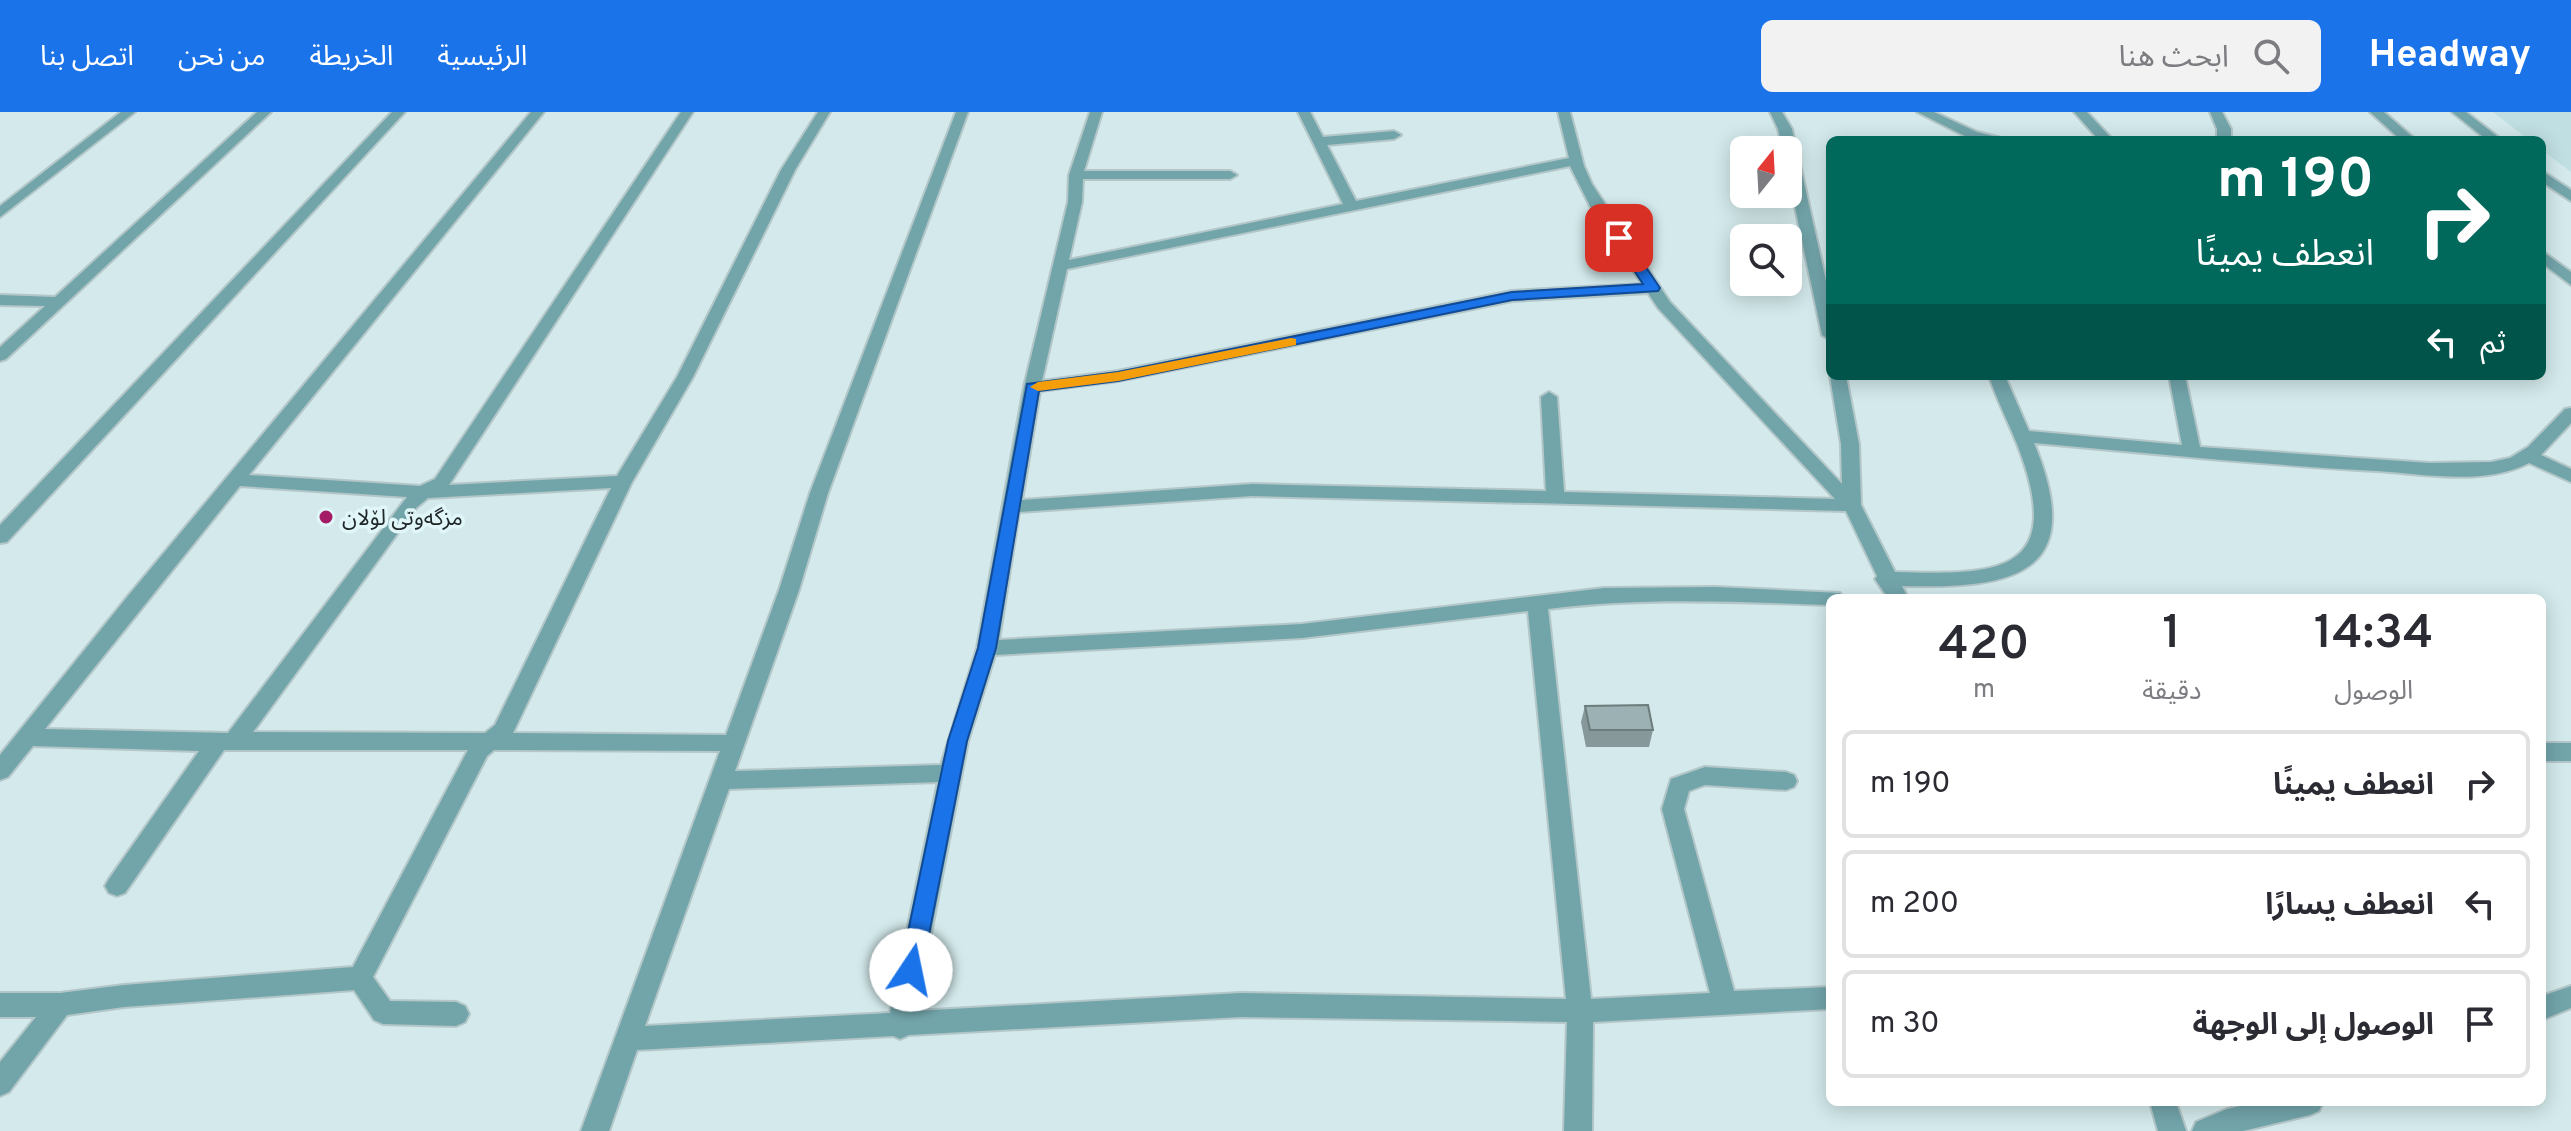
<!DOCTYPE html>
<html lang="ar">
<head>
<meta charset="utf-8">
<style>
  :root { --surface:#fff; --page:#f2f2f3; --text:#2b2b33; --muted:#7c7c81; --line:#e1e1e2; --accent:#1a73e8 }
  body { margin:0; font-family:Overpass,"Noto Sans Arabic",sans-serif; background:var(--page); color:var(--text); direction:rtl; height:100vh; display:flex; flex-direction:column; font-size:30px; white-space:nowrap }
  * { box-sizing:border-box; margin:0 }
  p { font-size:26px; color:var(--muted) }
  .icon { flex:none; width:44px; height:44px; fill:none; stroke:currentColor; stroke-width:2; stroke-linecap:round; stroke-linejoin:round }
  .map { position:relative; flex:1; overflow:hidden; direction:ltr }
  .sheet { position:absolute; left:1826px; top:482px; width:720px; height:512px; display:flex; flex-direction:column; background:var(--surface); border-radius:12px; box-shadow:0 4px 20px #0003; direction:rtl }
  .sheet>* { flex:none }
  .banner { position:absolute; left:1826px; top:24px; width:720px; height:244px; border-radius:12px; box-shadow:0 4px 20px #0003; direction:rtl; background:#00695c; color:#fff; overflow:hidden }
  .needle { width:52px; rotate:18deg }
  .tools { position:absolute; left:1730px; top:24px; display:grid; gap:16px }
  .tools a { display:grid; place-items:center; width:72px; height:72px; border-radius:12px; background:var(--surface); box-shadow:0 4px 20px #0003; font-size:40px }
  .pin { position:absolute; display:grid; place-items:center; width:68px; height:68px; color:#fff; margin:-34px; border-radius:16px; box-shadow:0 4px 12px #0006 }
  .me { position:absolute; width:88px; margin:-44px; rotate:11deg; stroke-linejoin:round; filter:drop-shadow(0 0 6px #0008) }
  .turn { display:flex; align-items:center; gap:28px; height:168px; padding:0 40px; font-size:36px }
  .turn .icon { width:104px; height:104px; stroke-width:2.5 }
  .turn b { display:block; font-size:56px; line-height:68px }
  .then { display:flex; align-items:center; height:76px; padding:0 40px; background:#0003; gap:16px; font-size:30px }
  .eta { display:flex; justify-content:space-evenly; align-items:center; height:136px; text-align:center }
  .eta b { font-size:48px; font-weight:600; line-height:56px }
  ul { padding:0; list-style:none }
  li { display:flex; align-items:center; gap:24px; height:108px; margin:0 16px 12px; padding:0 24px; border:4px solid var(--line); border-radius:12px }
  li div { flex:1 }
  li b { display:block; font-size:30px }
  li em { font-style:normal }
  header { display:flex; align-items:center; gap:48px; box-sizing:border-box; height:112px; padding:0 40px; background:var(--accent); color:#fff }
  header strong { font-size:38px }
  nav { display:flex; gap:44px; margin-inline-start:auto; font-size:28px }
  .search { width:560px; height:72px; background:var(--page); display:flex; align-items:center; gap:20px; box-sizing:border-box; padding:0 28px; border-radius:12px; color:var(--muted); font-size:30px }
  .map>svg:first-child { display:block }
</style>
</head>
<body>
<header>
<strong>Headway</strong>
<div class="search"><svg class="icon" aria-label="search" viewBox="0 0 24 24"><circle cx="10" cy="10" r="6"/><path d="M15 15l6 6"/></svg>ابحث هنا</div>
<nav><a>الرئيسية</a><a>الخريطة</a><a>من نحن</a><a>اتصل بنا</a></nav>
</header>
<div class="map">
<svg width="2571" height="1019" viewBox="0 0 2571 1019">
  <rect width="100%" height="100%" fill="#d3e9eb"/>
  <path fill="#c0dfe2" d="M2493 0H2571V60L2542 38V28H2529Z"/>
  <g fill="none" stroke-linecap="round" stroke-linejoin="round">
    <defs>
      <path id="minor" d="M121 0H135L0 105V94Z
        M257 0H271L6 247 0 249V235L45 194 0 193V183L55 185Z
        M392 0H405L7 430 0 431V413Z
        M531 0H544L249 363 420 374 435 367 681 0H693L449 373 617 364 677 265 781 58 818 0H830L795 58 693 265 632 370 513 621 726 623 779 478 810 381 956 0H968L828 381 799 478 735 659 941 653 977 536 1024 275 1068 90 1069 63 1090 0H1102L1084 59H1230L1237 63 1230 67H1083L1082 90 1069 148 1343 92 1298 0H1310L1323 25 1394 19 1401 23 1394 27 1327 33 1356 89 1569 46 1558 0H1570L1584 54 1592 72 1670 190 1842 372 1841 332 1830 264H1846L1859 332 1861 393 1895 460C1996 463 2066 463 2019 337 2010 313 1997 289 1989 264H2005L2029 319 2182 333 2169 264H2185L2200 335 2430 351 2491 350 2510 346 2528 335 2565 297 2571 296V311L2541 343 2571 357V370L2529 351C2484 374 2425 362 2377 359 2262 353 2148 341 2034 331 2088 462 2015 477 1902 474L1908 486H1888L1875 467 1877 464 1846 399 1252 384 1019 400 999 528 1302 512 1604 476 1715 475 1840 481 1843 486H1830V493C1736 490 1641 485 1548 497L1591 887 1710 881 1662 697 1671 667 1705 655 1786 660 1794 663 1797 669 1794 675 1786 678 1705 673 1689 679 1684 697 1734 879 1830 875V897L1593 910 1592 1019H1564L1567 910 1241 905 909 923 900 927 893 924 637 938 609 1019H581L720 639 494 638 487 644 373 865 390 889 456 890 465 894 469 902 465 910 456 914 383 912 374 908 354 878 124 895 67 903 9 980 0 984V950L36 905H0V881H60L124 873 353 855 468 638H224L125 781 117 784 109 781 105 774 109 767 199 639 33 634 8 665 0 668V643L128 484ZM1570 54 1590 94 1642 172 1512 179 1118 259 1042 269 1067 157ZM1648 181 1658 196 1835 387 1564 380 1557 285 1549 280 1541 285 1546 379 1252 372 1022 388 1040 279 1118 269 1512 189ZM240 374 407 385 228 621 45 617ZM611 376 495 613 485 621 253 620 416 396 428 386ZM1528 499 1566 887 1241 881 916 899 968 629 995 543 1302 526ZM938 670 890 901 645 914 729 677Z
        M1770 0H1782L1792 17 1830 187V228L1822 223 1788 62V38H1783L1778 17Z
        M1917 0H1934L1977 20 2009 28 1969 26Z
        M2074 0H2087L2113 28H2099Z
        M2210 0H2222L2231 17V28H2217V17Z
        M2370 0H2384L2416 28H2401Z
        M2452 0H2466L2502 28H2487Z
        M2542 59 2571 78V89L2542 70Z
        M2542 139 2571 160V173L2542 151Z
        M2542 631H2571V649H2542Z
        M2571 874V896L2542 908V884Z
        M2150 990H2176L2186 1019H2158Z
        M2256 990H2323L2319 999 2310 1003 2243 1019H2192L2196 1010 2227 997Z"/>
    </defs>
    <use href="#minor" stroke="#b3c6c8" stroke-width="4"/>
    <use href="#minor" fill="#72a5aa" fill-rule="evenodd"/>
  </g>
  <path fill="#86989a" d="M1585 594 1653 618 1649 635H1586L1581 610Z"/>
  <path fill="#9cb1b3" stroke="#6d7c7d" stroke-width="2" d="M1648 593 1653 618H1590L1585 594Z"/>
  <path fill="#1a73e8" stroke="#114b97" stroke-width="2" d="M1619 122 1624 123 1660 176 1658 179 1512 188 1118 269 1039 279 996 536 967 629 922 858 919 866 911 868 903 866 900 858 948 629 978 536 1027 272 1118 260 1512 180 1643 172 1613 126Z"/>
  <path fill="#f59e0b" d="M1291 226 1296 227V233L1118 269 1038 279 1030 275 1038 270 1118 260Z"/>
  <circle fill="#a41c66" stroke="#e0f6f8" stroke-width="3" cx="326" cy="405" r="8"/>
  <g text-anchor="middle" stroke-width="7" stroke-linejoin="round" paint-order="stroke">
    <g font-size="22" fill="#1f2728" stroke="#e0f6f8" text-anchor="start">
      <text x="342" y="413">مزگەوتی لۆلان</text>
    </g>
  </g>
</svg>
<div class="tools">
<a><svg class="needle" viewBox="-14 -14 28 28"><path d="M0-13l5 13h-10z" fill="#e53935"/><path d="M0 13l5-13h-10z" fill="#7c7c81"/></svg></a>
<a><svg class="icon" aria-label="search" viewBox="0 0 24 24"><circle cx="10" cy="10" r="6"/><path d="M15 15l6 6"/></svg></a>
</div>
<div class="pin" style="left:1619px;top:126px;background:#d93025"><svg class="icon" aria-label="arrive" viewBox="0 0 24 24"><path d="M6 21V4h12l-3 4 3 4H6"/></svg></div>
<svg class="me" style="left:911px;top:858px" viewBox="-20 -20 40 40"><circle r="19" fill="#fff"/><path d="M0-13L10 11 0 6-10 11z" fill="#1a73e8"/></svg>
<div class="banner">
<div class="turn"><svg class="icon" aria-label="right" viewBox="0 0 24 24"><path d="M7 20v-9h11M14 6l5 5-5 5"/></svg><div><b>190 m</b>انعطف يمينًا</div></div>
<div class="then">ثم<svg class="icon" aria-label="left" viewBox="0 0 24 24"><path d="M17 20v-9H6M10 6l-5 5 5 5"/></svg></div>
</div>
<section class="sheet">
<div class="eta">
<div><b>14:34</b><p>الوصول</p></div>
<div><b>1</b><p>دقيقة</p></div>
<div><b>420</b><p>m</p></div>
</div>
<ul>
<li><svg class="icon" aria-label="right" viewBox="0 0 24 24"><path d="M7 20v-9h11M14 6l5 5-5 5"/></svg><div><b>انعطف يمينًا</b></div><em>190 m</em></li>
<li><svg class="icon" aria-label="left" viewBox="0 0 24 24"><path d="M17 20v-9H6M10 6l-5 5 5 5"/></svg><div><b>انعطف يسارًا</b></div><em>200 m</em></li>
<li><svg class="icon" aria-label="arrive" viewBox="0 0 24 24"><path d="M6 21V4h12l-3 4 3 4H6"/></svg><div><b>الوصول إلى الوجهة</b></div><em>30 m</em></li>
</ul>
</section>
</div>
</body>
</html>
